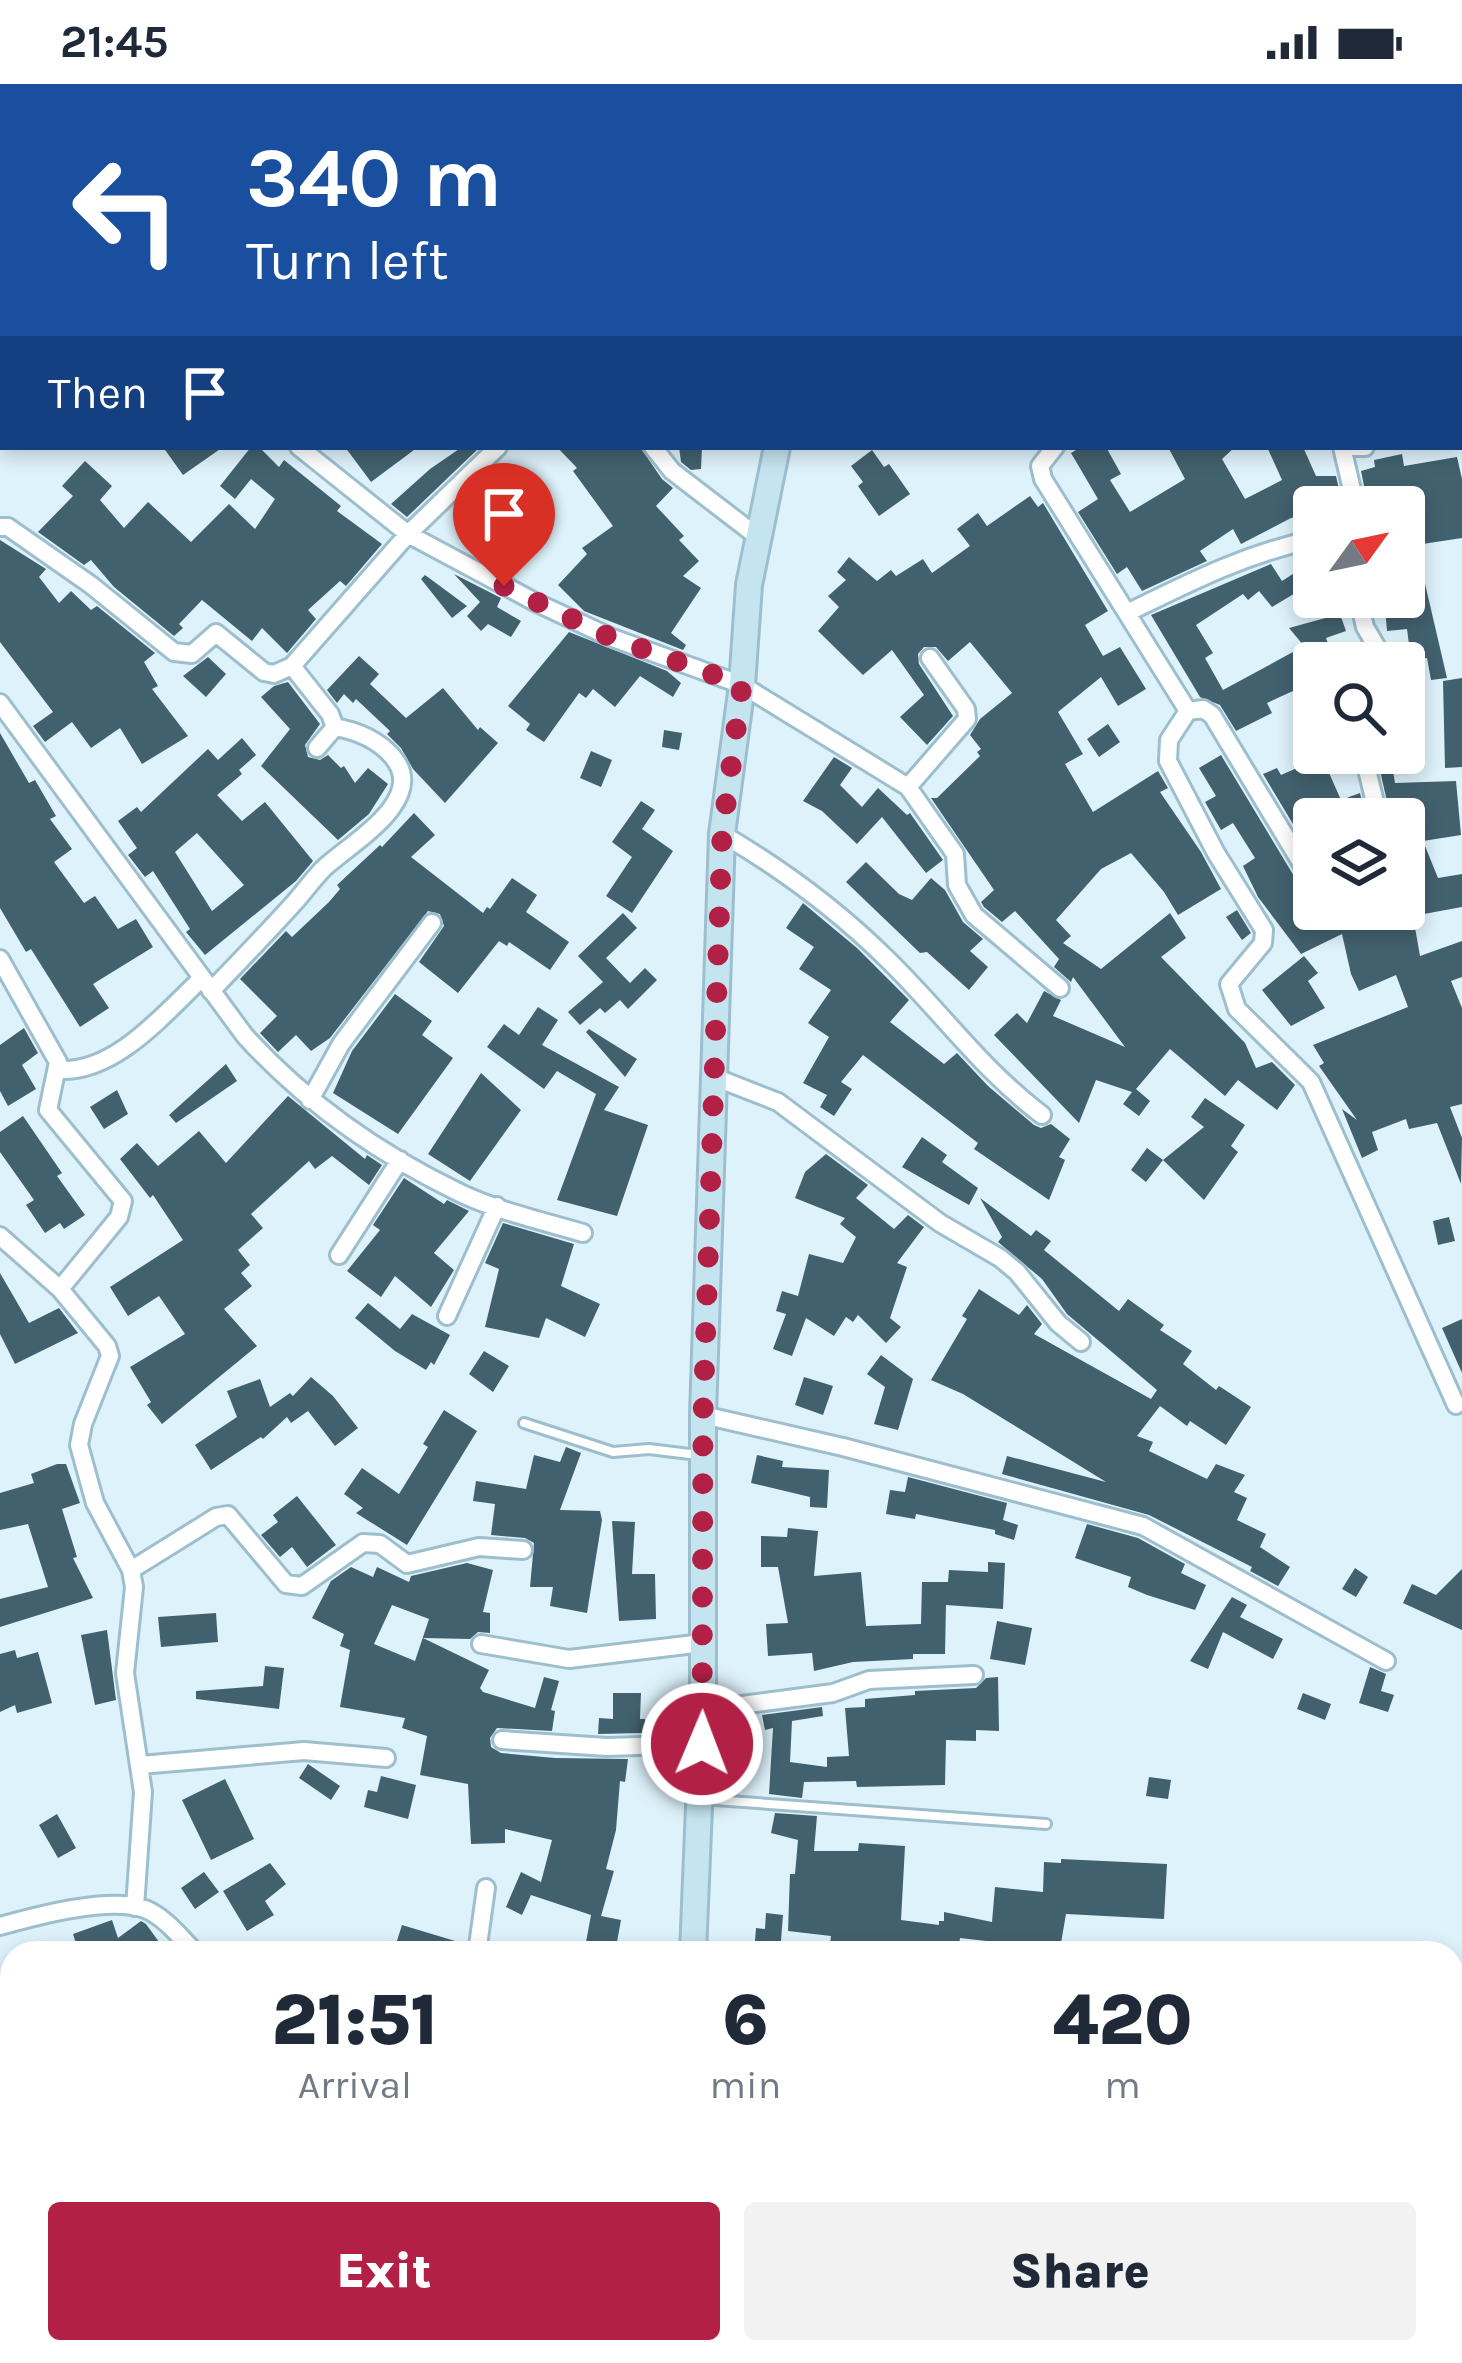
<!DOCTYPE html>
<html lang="en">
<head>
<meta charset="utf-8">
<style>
  :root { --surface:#fff; --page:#f2f2f3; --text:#1f2937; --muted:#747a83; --accent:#b32046 }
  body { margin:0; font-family:Karla,sans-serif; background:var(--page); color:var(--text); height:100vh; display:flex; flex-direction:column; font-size:45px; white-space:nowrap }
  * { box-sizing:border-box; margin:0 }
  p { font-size:39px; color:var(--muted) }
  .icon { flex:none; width:66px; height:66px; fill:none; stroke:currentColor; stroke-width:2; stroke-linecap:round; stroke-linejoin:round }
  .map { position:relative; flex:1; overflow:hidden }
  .sheet { position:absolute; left:0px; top:1857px; width:1464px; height:423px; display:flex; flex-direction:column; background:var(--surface); border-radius:36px 36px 0 0; box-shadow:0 6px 18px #0003 }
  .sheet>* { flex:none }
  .banner { position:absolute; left:0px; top:0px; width:1464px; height:366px; box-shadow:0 6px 18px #0003; background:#1a4fa0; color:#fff; overflow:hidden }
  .needle { width:78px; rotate:57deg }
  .controls { position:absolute; left:1293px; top:402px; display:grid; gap:24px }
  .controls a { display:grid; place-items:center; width:132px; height:132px; border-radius:12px; background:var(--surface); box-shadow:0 6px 18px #0003; font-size:60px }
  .pin { position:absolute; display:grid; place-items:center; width:102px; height:102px; color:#fff; margin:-123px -51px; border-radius:50% 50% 50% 0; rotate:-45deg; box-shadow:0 0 12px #0007 }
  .pin .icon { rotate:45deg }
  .me { position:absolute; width:132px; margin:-66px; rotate:1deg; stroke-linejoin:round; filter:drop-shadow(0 0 9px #0008) }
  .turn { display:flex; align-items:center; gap:42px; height:252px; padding:0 48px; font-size:54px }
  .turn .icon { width:156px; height:156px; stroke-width:2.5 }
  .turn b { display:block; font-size:84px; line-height:102px }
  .then { display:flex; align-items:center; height:114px; padding:0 48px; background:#0003; gap:24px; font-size:45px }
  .eta { display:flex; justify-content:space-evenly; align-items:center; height:204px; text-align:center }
  .eta b { font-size:72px; font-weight:800; line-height:84px }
  .button { display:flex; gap:24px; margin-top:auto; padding:24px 48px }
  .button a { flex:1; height:138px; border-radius:12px; background:var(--accent); color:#fff; font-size:48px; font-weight:800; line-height:138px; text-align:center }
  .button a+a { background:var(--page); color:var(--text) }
  .status { display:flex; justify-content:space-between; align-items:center; height:84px; padding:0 60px; background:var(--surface); direction:ltr }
  .status svg { height:33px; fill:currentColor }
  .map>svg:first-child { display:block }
</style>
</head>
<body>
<div class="status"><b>21:45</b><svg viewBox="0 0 49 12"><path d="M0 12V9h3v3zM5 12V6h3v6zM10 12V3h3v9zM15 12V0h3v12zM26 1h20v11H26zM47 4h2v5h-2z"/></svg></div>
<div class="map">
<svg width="1462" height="2279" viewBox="0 0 1462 2279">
  <rect width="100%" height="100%" fill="#def2fb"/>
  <path fill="#42616e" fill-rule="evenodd" d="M163 363H223L183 391Z
    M251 363H259L279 383 284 376 341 422 337 427 382 460 346 502 340 497 308 526 316 535 287 569 262 544 252 557 202 516 179 540 183 544 174 552 114 503 91 476 84 481 38 448 73 412 62 402 85 377 112 402 100 416 124 444 148 418 191 458 229 420 255 445 275 415 251 395 235 415 220 402Z
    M345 363H418L371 398Z
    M462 363H480L407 433 391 420 430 385Z
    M557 363H640L662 395 673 404 656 422 684 452 679 456 699 477 683 492 701 504 671 549 686 561 683 566 584 527 558 501 587 470 582 464 613 442 573 387 577 384Z
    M679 363H702L701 385 691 386 681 378Z
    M1081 363H1106L1121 390 1110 396 1130 428 1185 395 1168 363H1235L1222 375 1245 415 1282 396 1267 363H1303L1316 392H1336L1343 423H1314V429L1291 434 1241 460 1233 445 1200 467 1207 477 1142 507 1127 483 1117 490 1078 428 1098 415 1071 369Z
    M872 366 884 383 889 380 910 410 879 432 858 402 863 398 851 382Z
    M1402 370 1404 382 1457 373 1462 395V454L1416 461 1447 594 1431 596 1427 574 1411 576 1407 545 1387 547 1384 513H1404V414L1368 421 1361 387 1375 383 1374 376Z
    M499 397 526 422 507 444 480 419Z
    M1030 412 1038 423 1043 419 1108 527 1085 541 1103 572 1120 563 1146 605 1118 622 1101 593 1058 628 1083 670 1065 680 1093 728 1158 687 1168 704 1160 708 1201 768 1221 805 1178 831 1164 808 1131 769 1101 785 1056 836 1071 852 1063 859 1101 885 1170 829 1186 854 1161 873 1245 959 1256 984 1272 978 1295 1001 1277 1026 1238 996 1225 1012 1170 965 1136 1005 1150 1017 1139 1032 1123 1020 1132 1008 1096 996 1079 1039 994 951 1017 929 1027 939 1044 907 1061 916 1053 932 1125 963 1073 893 1071 898 1054 883 1059 875 1015 827 1002 838 984 823 981 818 994 806 931 714H937L980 672 977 668 981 665 970 651 980 635 1012 609 970 558 948 577 936 563H924L918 570 919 580 953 632 927 661 900 633 924 611 892 566 863 591 818 547 839 523 828 512 846 496 837 488 849 473 877 497 891 486 896 492 923 475 932 489 970 462 957 445 978 429 987 442Z
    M0 456 46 485 39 493 59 519 71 507 91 526 97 522 155 569 144 578 158 602 152 605 188 652 142 680 120 644 91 664 72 638 45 658 33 642 53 628 0 558Z
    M1271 480 1282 497 1293 490 1302 505 1272 523 1259 507 1248 516 1243 510 1196 541 1213 569 1205 574 1223 606 1304 562 1289 544 1340 530 1346 547 1326 554 1335 579H1293L1304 602 1267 619 1272 629 1236 647 1220 621 1200 613 1151 531Z
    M454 490 501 514 497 523 521 537 511 553 488 540 481 547 467 532 480 518Z
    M425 491 467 522 452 534 421 495Z
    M569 548 667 587 681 599 673 613 640 592 615 623 593 605 586 614 579 609 544 658 526 646 530 640 508 622Z
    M359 572 379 590 370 600 406 634 443 604 478 646 480 643 498 659 445 719 413 685 401 664 387 650 390 647 356 615 353 619 344 610 337 619 327 606Z
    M208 573 226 590 206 613 183 592Z
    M1462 594V683L1445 684 1443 597Z
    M288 598 320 640 305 661 308 673 320 676 328 671 341 684 344 682 355 699 368 684 388 700 369 730 338 756 261 682 290 645 261 613 274 602Z
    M1108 640 1120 658 1099 673 1087 655Z
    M664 646 682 649 679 666 662 663Z
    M0 649 29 699 35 696 56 732 50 735 72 765 54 778 84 819 95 812 118 845 136 835 153 863 93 900 109 924 80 943 31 865 26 868 0 824Z
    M242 654 256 671 239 686 242 690 217 711 242 737 265 718 313 777 296 797 205 871 186 848 190 845 153 787 145 793 128 771 137 764 118 737 137 723 141 728 208 665 218 676ZM197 749 244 801 212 827 175 768Z
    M591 667 612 676 601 703 580 694Z
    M1376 669H1390L1395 699 1456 697 1461 751 1423 757 1438 794 1462 790V823L1413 832 1420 872 1462 857V893L1451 897 1462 924V1020L1450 1023 1462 1054 1461 1100 1437 1039 1409 1045 1406 1035 1372 1048 1378 1066 1362 1074 1342 1025 1357 1036 1319 982 1324 979 1313 961 1408 923 1396 891 1359 907 1351 890 1342 850 1301 870 1258 813 1243 782 1255 774 1233 739 1221 746 1205 718 1216 712 1199 684 1221 671 1303 807 1314 813V825H1404V735H1391Z
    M834 673 852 684 840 701 862 723 878 704 907 731 910 729 943 776 926 789 882 733 857 760 822 727 803 717Z
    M1322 673 1341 716 1360 709 1366 735H1314V741L1305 745 1314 764V775L1263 690 1277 684 1281 691Z
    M641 717 655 726 642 745 673 767 632 829 606 812 632 773 612 758Z
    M414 729 435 751 411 773 483 829 487 823 490 825 512 794 537 811 526 828 569 858 550 886 509 858 507 862 499 857 458 909 419 878 444 842 440 830 428 827 330 954 311 967 296 951 278 968 260 949 277 932 240 895 286 847 292 853 329 818 340 805 337 801 380 761 382 763Z
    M866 778 899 810 912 816 931 794 945 806 963 838 983 855 970 867 988 883 969 906 927 868 920 869 846 798Z
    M803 819 857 864 909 916 890 938 944 980 957 969 988 1002 1034 1041 1041 1044 1051 1040 1070 1055 1059 1073 1065 1076 1049 1116 974 1065 978 1059 863 971 841 998 852 1005 834 1032 820 1023 827 1011 803 999 829 953 808 939 831 906 799 885 814 863 786 844Z
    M1237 826 1251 849 1242 856 1226 833Z
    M623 829 637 844 606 874 630 899 645 884 657 896 628 925 620 916 605 929 600 924 580 941 568 928 603 898 578 872Z
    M1304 872 1318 889 1308 897 1325 924 1291 942 1262 906Z
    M395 910 432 937 422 951 453 974 398 1050 333 1009 352 967Z
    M538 923 558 936 542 961 619 1003 604 1026 648 1041 617 1132 557 1116 596 1010 557 987 544 1005 487 963 504 940 519 951Z
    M24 944 38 969 22 981 36 1005 8 1022 0 1007V961Z
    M589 945 637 975 625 993 586 948Z
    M226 980 237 997 176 1039 169 1031Z
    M481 989 521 1026 470 1097 428 1070Z
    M117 1006 128 1030 104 1045 90 1023Z
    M288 1012 365 1075 367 1071 382 1081 369 1101 332 1072 315 1085 309 1077 251 1130 263 1144 238 1166 250 1181 241 1189 252 1202 224 1225 257 1262 162 1340 147 1321 151 1318 130 1283 185 1250 159 1212 128 1232 110 1203 183 1156 153 1111 150 1114 120 1075 137 1059 158 1082 199 1047 226 1079Z
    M1205 1014 1245 1041 1231 1062 1238 1068 1204 1116 1163 1076 1204 1043 1191 1033Z
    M23 1032 62 1089 57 1092 85 1131 64 1145 60 1139 45 1149 26 1121 34 1116 0 1068V1048Z
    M922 1053 947 1071 942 1078 978 1104 969 1121 902 1083Z
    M1147 1064 1163 1076 1146 1098 1131 1086Z
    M826 1070 868 1101 856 1114 894 1145 908 1131 924 1143 897 1179 907 1183 890 1234 901 1243 886 1259 858 1231 853 1238 846 1233 834 1252 806 1234 792 1272 773 1265 786 1230 776 1227 782 1207 798 1212 809 1170 843 1179 856 1153 840 1140 845 1134 795 1114 805 1088Z
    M404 1094 444 1120 447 1116 469 1127 434 1169 454 1186 431 1223 395 1192 381 1213 347 1187 380 1146 373 1141Z
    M980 1114 1031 1152 1036 1146 1051 1157 1044 1166 1119 1227 1128 1215 1164 1241 1160 1246 1192 1267 1183 1280 1216 1306 1219 1302 1251 1323 1226 1361 1190 1337 1187 1342 1160 1322 1137 1352 1153 1358 1149 1367 1207 1395 1216 1380 1245 1391 1234 1408 1247 1414 1237 1436 1266 1450 1260 1463 1290 1483 1278 1502 1250 1487 1252 1483 1149 1431 1002 1390 1007 1372 1106 1398 963 1310 931 1296 967 1235 962 1232 979 1205 1019 1231 1027 1221 1042 1240 1034 1250 1151 1315 1157 1306 1067 1230 1042 1195 998 1158 1002 1153Z
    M1449 1133 1455 1157 1438 1161 1433 1137Z
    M503 1139 574 1160 561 1202 600 1220 585 1253 546 1234 539 1254 485 1243 499 1185 485 1179Z
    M0 1189 29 1239 59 1224 78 1249 15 1280 0 1250Z
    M368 1219 400 1245 412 1230 450 1251 434 1281 431 1278 426 1286 395 1267 355 1234Z
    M1462 1235V1289L1442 1244Z
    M484 1267 509 1282 493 1308 469 1290Z
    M881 1271 913 1295 898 1346 874 1340 885 1303 867 1290Z
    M311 1293 333 1312 358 1344 335 1362 308 1327 291 1339 287 1333 263 1355 261 1353 211 1386 195 1361 237 1333 227 1307 260 1295 270 1323 290 1309 293 1312Z
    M804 1293 833 1302 823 1331 795 1321Z
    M444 1326 477 1347 407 1461 356 1429 363 1424 344 1410 362 1384 399 1410 428 1363 423 1360Z
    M566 1363 581 1369 560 1426 600 1427 602 1436 587 1529 550 1522 553 1503H530L534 1459 525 1454 491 1451 495 1420 473 1417 476 1397 526 1405 534 1371 560 1378Z
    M757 1371 783 1377 782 1383 829 1386 827 1424 810 1423V1413L751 1399Z
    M57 1380H66L80 1419 62 1425 77 1473 73 1474 93 1514 0 1543V1515L48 1503 28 1440 0 1446V1409L34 1399 31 1390Z
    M908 1393 1007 1419 1003 1436 1018 1441 1014 1456 995 1450V1446L916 1430 915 1435 886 1430 890 1406 905 1408Z
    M297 1412 336 1461 307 1483 292 1463 280 1473 261 1451 278 1438 273 1431Z
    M612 1437 635 1438 632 1490H655L656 1535 619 1537Z
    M1087 1440 1138 1454 1185 1480 1181 1489 1206 1501 1195 1526 1147 1511 1128 1503 1131 1493 1075 1474Z
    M788 1444 818 1447 814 1492 861 1488 866 1542 921 1540 922 1498H948L949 1486 988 1488V1478L1005 1479 1003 1525 946 1521 945 1570H913V1575L853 1578 814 1587 812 1569 768 1572 766 1540 788 1539 778 1483H761V1452L787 1453Z
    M467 1479 493 1486 483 1528 490 1529V1549L478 1548 470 1555 423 1554 489 1586 480 1604 483 1608 535 1624 544 1593 559 1597 551 1626 555 1627 552 1647 497 1644 490 1654 491 1663 501 1669 555 1674 628 1675 625 1698 620 1697 616 1746 606 1785 614 1787 601 1832 621 1836 615 1869H584L591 1831 531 1811 522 1831 506 1823 521 1788 541 1798 552 1756 505 1745V1759L471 1760 468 1700 420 1691 427 1652 402 1644 405 1634 340 1623 350 1566 340 1562 344 1550 312 1534 331 1497 351 1483 373 1493 377 1483 409 1498 411 1492ZM392 1521 429 1535 415 1577 374 1560Z
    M1355 1484 1368 1493 1356 1513 1342 1505Z
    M1462 1485V1546L1403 1519 1412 1500 1436 1511Z
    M1232 1513 1247 1521 1240 1533 1283 1555 1273 1575 1223 1548 1208 1585 1190 1577Z
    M216 1529 218 1558 161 1563 158 1533Z
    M997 1537 1032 1544 1025 1581 990 1575Z
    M107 1546 116 1616 95 1621 81 1551Z
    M15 1566 17 1574 38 1568 52 1619 17 1629 15 1621 0 1628V1570Z
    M265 1582 284 1584 279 1625 196 1615V1607L263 1602Z
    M1370 1583 1386 1590 1381 1607 1394 1611 1388 1628 1359 1619Z
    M998 1593 999 1647 976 1646V1657L946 1656 945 1701 857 1703 856 1697 804 1698 802 1714 769 1710 773 1644 765 1646 762 1631 822 1623 823 1632 792 1637 790 1678 827 1683V1673L849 1672 845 1624 865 1623V1615L915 1611V1607L976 1604 986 1594Z
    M613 1609H641L640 1635H645V1649L598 1650 599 1634 613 1635Z
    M1303 1609 1331 1620 1325 1636 1297 1625Z
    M308 1680 340 1702 331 1716 299 1694Z
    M381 1692 416 1701 408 1735 364 1723 368 1706 377 1708Z
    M1149 1693 1171 1696 1168 1715 1146 1712Z
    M225 1695 254 1755 211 1776 182 1716Z
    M775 1729 817 1732 814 1767H858L859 1759 905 1762 901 1836 939 1841V1837H944V1828L992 1838 995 1803 1043 1808 1044 1778 1061 1779V1775L1167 1780 1164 1835 1066 1830 1060 1865 1026 1858 1025 1869H1002L1004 1859 960 1854 959 1862 921 1857 919 1869 858 1862 857 1869H829L831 1852 788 1847 790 1790H795L798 1756 771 1749Z
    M57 1730 76 1764 58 1774 39 1741Z
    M270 1779 286 1800 265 1817 274 1831 247 1847 223 1807Z
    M204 1788 219 1808 195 1825 181 1804Z
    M766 1829 783 1831 780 1869H754L756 1844 765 1845Z
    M112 1836 118 1854 141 1837 146 1840 167 1869H79L73 1850Z
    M402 1841 465 1860 464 1869H414L395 1863Z"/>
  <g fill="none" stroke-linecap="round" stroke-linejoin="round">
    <defs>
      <path id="lane" d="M524 1339 613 1368 649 1365 698 1371
        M701 1715 1046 1740"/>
      <path id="street" d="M5 0 7 3
        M247 0 249 3
        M1365 3 1366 0
        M1461 352H1462
        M299 363 408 450 535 518 610 553 742 601 908 703 955 770 957 801 974 831 1060 904
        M653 363 672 387 758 453
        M1055 363 1040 382 1043 395 1188 627
        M1342 363 1356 423
        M1355 363H1365
        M0 443H8L91 501 174 568 192 570 216 549 264 588 274 590 292 582 408 450 498 363
        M1358 513 1365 543 1386 579
        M1129 528C1192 497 1245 470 1314 455
        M292 582 330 630 335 643 317 664
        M0 619 245 952C305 1018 379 1070 460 1109 498 1127 542 1137 583 1149
        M1188 627 1169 656 1168 677 1216 769 1264 846 1263 859 1229 900 1237 925 1311 998 1456 1321
        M1188 627 1203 625 1212 631 1314 800
        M1363 669 1379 735
        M908 703 967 635 966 625 930 574
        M722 750C782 785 835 824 885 873 940 926 980 984 1042 1031
        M0 875 58 978 48 1026 123 1117 119 1133 60 1205 107 1262 110 1272 83 1340 79 1361 95 1419 131 1486 134 1503 125 1589 143 1708 135 1823
        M211 907C239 878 267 849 294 819 304 808 313 795 324 784 351 759 430 715 392 672 377 655 357 647 335 643
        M59 986C115 989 163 931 202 894
        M714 993 778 1018 940 1139 1000 1174 1017 1188 1058 1239 1081 1258
        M310 1016 341 960 432 839
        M0 1152 60 1205
        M339 1171 400 1076
        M447 1232 497 1122
        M703 1331 843 1363 1143 1442 1386 1577
        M131 1486 216 1433 228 1431 286 1500 302 1502 363 1459 380 1460 407 1480 479 1463 523 1466
        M481 1560 569 1575 703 1559
        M703 1626 833 1609 869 1596 974 1591
        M502 1656 607 1663 702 1660
        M140 1681 304 1667 386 1674
        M0 1842C36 1832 109 1812 145 1825 165 1833 181 1854 196 1869
        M477 1869 486 1804
        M68 2268 69 2279
        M549 2268 570 2279
        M878 2268 904 2279
        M387 2279 401 2268
        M1295 2279V2268"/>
      <path id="secondary" d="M829 3 830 0
        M693 1869 703 1626V1331L722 750 742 601 749 501 777 363
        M672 2279 673 2268"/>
    </defs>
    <use href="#lane" stroke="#9dbfcd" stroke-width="14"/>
    <use href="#street" stroke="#9dbfcd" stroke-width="22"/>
    <use href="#secondary" stroke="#9dbfcd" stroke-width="30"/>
    <use href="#lane" stroke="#fff" stroke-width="8"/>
    <use href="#street" stroke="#fff" stroke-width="16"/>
    <use href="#secondary" stroke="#c4e4ef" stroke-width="24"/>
  </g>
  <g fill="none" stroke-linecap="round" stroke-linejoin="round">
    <path stroke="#b32046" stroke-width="21" stroke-dasharray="0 37.8" d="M504 502 610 553 742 601 722 750 703 1331 702 1660"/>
  </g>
</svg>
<div class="controls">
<a><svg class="needle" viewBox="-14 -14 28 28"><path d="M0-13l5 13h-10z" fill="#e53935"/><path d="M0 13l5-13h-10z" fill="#747a83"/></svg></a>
<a><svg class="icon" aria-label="search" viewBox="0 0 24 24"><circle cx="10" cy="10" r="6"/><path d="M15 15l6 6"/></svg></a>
<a><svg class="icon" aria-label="layers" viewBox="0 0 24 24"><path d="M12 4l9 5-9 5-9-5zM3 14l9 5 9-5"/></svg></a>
</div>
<div class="pin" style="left:504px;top:502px;background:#d93025"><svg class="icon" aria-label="arrive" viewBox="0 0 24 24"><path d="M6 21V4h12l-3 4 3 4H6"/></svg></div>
<svg class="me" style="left:702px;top:1660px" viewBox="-20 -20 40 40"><circle r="17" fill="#b32046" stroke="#fff" stroke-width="3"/><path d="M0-11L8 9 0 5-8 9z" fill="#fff"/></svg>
<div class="banner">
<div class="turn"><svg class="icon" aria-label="left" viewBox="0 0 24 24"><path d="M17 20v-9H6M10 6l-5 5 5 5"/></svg><div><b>340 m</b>Turn left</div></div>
<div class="then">Then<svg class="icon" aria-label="arrive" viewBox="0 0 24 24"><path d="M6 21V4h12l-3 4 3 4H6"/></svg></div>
</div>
<section class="sheet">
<div class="eta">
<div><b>21:51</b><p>Arrival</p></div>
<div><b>6</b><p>min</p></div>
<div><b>420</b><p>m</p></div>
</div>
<div class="button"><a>Exit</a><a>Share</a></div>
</section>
</div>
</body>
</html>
